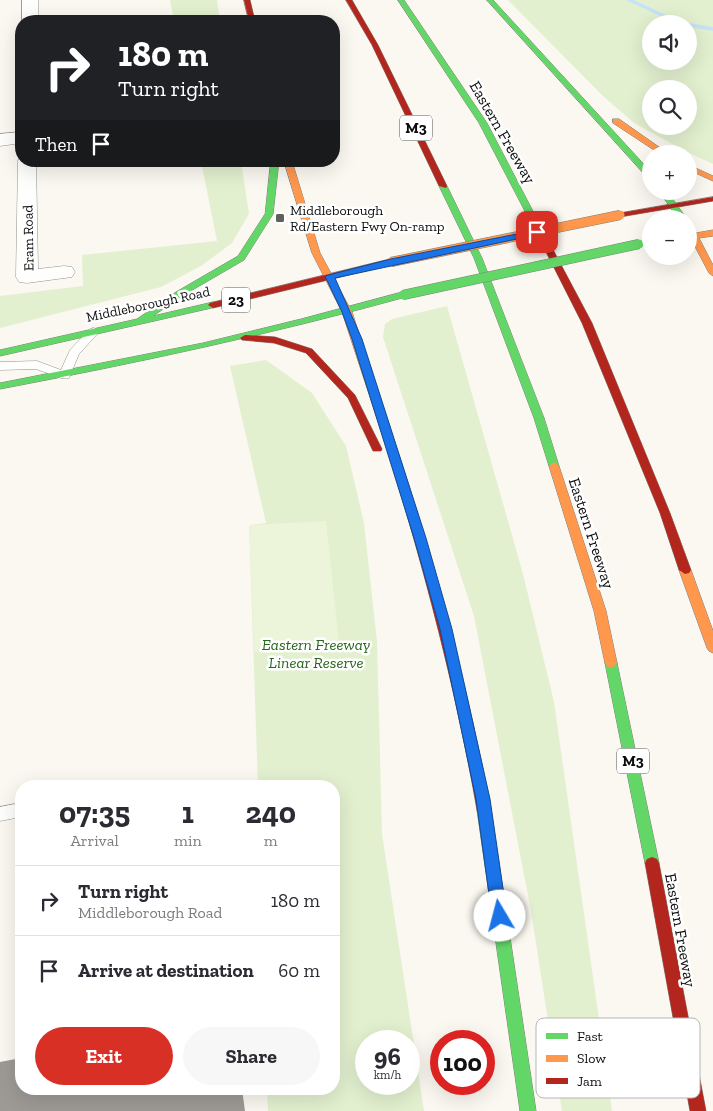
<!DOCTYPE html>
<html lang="en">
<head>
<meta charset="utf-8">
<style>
  :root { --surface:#fff; --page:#f7f7f7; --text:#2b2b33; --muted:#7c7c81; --line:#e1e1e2; --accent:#d93025 }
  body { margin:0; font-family:"Zilla Slab",serif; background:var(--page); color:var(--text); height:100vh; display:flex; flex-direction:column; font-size:19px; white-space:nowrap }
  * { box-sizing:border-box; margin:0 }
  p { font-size:16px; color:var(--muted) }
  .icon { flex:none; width:28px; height:28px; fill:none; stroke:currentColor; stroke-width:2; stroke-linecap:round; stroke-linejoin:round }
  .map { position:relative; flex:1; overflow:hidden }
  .details { position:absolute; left:15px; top:780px; width:325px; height:315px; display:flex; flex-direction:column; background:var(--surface); border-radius:20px; box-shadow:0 5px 20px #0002 }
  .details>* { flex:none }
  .guide { position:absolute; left:15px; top:15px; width:325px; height:152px; border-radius:20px; box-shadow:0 5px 20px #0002; background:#202124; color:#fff; overflow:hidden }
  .fabs { position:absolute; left:642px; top:15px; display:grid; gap:10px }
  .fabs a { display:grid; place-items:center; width:55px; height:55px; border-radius:50%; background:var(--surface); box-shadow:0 5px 20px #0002; font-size:25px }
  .speed { position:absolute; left:355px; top:1030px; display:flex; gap:10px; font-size:25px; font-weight:700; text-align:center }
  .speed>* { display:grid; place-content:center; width:65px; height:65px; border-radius:50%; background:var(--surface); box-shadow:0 5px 20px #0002; line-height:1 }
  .speed small { font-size:12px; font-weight:400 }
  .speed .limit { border:8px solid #d22; background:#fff; color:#111 }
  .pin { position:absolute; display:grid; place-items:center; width:42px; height:42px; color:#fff; margin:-21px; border-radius:10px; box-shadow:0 2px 8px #0006 }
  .me { position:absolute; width:55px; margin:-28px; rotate:352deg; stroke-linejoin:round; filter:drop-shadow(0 0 4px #0008) }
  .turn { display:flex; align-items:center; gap:18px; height:105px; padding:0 20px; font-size:22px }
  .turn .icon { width:65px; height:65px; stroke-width:2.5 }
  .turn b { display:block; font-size:35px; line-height:42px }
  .then { display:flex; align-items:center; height:48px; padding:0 20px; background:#0003; gap:10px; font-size:19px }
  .eta { display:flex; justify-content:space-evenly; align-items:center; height:85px; text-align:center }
  .eta b { font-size:30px; font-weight:800; line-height:35px }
  .cta { display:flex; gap:10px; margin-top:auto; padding:10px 20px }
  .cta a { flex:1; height:58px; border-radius:30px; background:var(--accent); color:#fff; font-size:20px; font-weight:800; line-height:58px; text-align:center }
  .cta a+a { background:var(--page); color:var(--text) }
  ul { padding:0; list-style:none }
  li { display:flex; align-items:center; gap:15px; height:70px; padding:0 20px; border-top:1px solid var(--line) }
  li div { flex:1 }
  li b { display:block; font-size:19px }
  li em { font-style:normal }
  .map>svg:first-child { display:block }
</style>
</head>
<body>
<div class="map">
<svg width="713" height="1111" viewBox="0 0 713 1111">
  <rect width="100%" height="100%" fill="#faf8f0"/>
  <path fill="#e2f0cf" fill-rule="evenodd" d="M170 0H217L220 21H174Z
    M508 0H713V164L685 151 634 123 603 96ZM651 24H689V61H651ZM651 89H689V126H651Z
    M201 161H241L249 214 232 243 201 266 161 287 0 328V296L83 286 82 255 217 241Z
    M447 306 523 574 554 702 612 1111H562L531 911 474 616 383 337 385 324 392 319Z
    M266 360 312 393 346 446 364 523 377 642 382 834 424 1111H268L267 1089H334V786H258L249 525 266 523 230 366ZM366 1041H409V1084H366Z"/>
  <path fill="#ecf4d9" d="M326 521 339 644 254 652 249 525Z"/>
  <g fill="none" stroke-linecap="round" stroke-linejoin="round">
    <path fill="#c6e2f6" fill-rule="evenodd" d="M626 0H634L685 24H677Z
      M689 23 713 27V31L689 27V24H687Z"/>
  </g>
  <path fill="#9d9a96" d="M21 1058V1089H242L245 1111H0V1062Z"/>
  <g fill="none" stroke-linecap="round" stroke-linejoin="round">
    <defs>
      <path id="lane" d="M94 328 100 331 79 354 69 378H61L36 369 0 370V362L37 361 61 370 70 350 90 329Z
        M21 803V817L0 821V807Z"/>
      <path id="street" d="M22 0H38V21H22Z
        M21 132V143L0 146V134Z
        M21 157V161H36L38 269 64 266 72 267 75 272 72 277 27 283 19 282 16 277 18 161Z"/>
      <path id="fast" d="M398 0H404L487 123 549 242 548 244 545 245 541 242 479 123Z
        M487 0H493L651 172V178H648Z
        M271 161H279L273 214 244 260 182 296 153 316 213 302 216 303V307L0 356V350L137 319 176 292 238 256 265 214Z
        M440 184 447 186 482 258 544 418 559 466 558 469 554 470 549 466 534 418 474 258 439 186Z
        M659 191H667L687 219H679Z
        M403 292 407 295 406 297C272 334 137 363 0 389V383L203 343 301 319Z
        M611 658 615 660 617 663 659 863 657 867 652 869 647 867 645 863 605 663 607 660Z
        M484 804 489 806 491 810 536 1111H520L477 810 479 806Z"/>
      <path id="slow" d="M613 119H619L669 154H660L613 123Z
        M284 161H292L320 253 352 312 399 455 398 457H390L389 455 342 312 312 253Z
        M689 165 713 176V181L689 170Z
        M689 225H692L696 233 713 230V236L699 238 713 265V276L709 273 691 239H689Z
        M554 462 559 466 606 611 617 663 615 666 611 668 607 666 605 663 594 611 549 466Z
        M685 566 691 570 713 631V653L709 651 707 648 679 570Z"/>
      <path id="jam" d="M244 0H250L255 21H249Z
        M346 0H352L378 45 447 186 446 188 439 186 372 45Z
        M713 197V201L620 217 616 215 620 213Z
        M545 239 549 242 592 323 670 513 691 570 689 573 685 574 679 570 660 513 582 323 541 242Z
        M391 259 395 262 394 264 213 308 208 305 210 303Z
        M245 335 275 337 312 349 355 395 382 449 381 451H373L348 398 306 353 274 343 242 340 240 338Z
        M394 452 399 455C437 572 468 689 491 810L489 814 484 816 479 814 477 810C456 690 425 572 389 455Z
        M652 857 657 859 659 863 706 1111H690L645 863 647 859Z"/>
    </defs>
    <use href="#lane" stroke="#93928f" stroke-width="1"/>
    <use href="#street" stroke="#93928f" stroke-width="1"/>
    <use href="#fast" stroke="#80807c" stroke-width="1"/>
    <use href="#slow" stroke="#80807c" stroke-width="1"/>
    <use href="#jam" stroke="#80807c" stroke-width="1"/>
    <use href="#lane" fill="#fefefd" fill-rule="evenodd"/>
    <use href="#street" fill="#fefefd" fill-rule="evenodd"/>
    <use href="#fast" fill="#63d668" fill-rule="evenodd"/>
    <use href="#slow" fill="#ff974d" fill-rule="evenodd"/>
    <use href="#jam" fill="#b3261e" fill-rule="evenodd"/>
    <defs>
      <path id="fast-bridge" d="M403 295 639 244"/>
      <path id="slow-bridge" d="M391 262 620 215"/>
    </defs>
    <use href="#fast-bridge" stroke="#80807c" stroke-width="10" stroke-linecap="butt"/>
    <use href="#slow-bridge" stroke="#80807c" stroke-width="10" stroke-linecap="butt"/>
    <use href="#fast-bridge" stroke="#63d668" stroke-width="9"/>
    <use href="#slow-bridge" stroke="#ff974d" stroke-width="9"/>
  </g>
  <path fill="#1a73e8" stroke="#114b97" d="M537 230 541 232 540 234 335 278 362 339 426 538 452 629 490 799 507 916 505 921 500 923 495 921 492 916 476 799 440 629 414 538 352 339 342 312 325 276 391 259Z"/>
  <rect fill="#5f5f5c" stroke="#fff" stroke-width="2" x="275" y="213" width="10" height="10" rx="2.5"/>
  <g text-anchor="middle" stroke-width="5" stroke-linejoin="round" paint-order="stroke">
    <g font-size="14" fill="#0c0c0c" stroke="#fff" text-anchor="start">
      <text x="290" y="215">Middleborough<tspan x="290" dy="16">Rd/Eastern Fwy On-ramp</tspan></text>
    </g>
    <g font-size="14" fill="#0c0c0c" stroke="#fff">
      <text transform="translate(28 238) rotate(-91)" y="5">Eram Road</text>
      <text transform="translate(148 304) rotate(-12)" y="5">Middleborough Road</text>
    </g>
    <g fill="#fff" stroke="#555" stroke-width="1">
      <rect x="400" y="115.5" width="32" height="25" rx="4"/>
      <rect x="222" y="287.5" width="28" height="25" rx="4"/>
      <rect x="617" y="748.5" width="32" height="25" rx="4"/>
    </g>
    <g font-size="15" font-weight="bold" fill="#0c0c0c">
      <text x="416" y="133">M3</text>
      <text x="236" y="305">23</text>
      <text x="633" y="766">M3</text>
    </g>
    <g font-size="16" fill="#0c0c0c" stroke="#fff">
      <text transform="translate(503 132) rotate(60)" y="6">Eastern Freeway</text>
      <text transform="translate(592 533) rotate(72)" y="6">Eastern Freeway</text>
      <text transform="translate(681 930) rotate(80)" y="6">Eastern Freeway</text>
    </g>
    <g font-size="16" font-style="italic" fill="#27661b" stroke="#fff">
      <text x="316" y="650">Eastern Freeway<tspan x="316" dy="18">Linear Reserve</tspan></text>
    </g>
  </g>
  <rect x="536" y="1018" width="164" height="80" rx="8" fill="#fff" stroke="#b6b6b6" stroke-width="1"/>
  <rect x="546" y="1033" width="22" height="6" fill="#63d668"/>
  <rect x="546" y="1055" width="22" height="7" fill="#ff974d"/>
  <rect x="546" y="1078" width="22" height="6" fill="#b3261e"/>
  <g font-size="14" fill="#0c0c0c">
    <text x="577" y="1041">Fast</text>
    <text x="577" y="1063">Slow</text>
    <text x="577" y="1086">Jam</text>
  </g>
</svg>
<div class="fabs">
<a><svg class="icon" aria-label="sound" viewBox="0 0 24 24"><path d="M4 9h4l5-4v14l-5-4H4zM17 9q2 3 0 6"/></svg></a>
<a><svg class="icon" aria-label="search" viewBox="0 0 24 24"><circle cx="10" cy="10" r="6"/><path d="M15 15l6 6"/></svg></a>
<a>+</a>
<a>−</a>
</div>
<div class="speed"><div>96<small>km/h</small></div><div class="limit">100</div></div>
<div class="pin" style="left:537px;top:232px;background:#d93025"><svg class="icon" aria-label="arrive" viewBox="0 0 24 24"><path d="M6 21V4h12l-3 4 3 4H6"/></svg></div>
<svg class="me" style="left:500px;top:916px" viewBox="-20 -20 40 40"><circle r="19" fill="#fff"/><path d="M0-13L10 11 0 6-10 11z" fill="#1a73e8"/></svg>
<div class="guide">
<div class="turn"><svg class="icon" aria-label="right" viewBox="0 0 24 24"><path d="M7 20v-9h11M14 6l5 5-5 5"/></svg><div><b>180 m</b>Turn right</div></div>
<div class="then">Then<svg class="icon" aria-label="arrive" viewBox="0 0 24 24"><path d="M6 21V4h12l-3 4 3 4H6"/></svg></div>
</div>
<section class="details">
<div class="eta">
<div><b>07:35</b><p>Arrival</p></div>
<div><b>1</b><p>min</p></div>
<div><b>240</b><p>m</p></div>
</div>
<ul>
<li><svg class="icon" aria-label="right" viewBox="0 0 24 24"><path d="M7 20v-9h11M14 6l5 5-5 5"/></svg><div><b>Turn right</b><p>Middleborough Road</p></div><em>180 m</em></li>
<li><svg class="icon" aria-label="arrive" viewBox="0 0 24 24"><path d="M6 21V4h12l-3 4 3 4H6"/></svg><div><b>Arrive at destination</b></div><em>60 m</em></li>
</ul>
<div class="cta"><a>Exit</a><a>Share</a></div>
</section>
</div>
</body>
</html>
